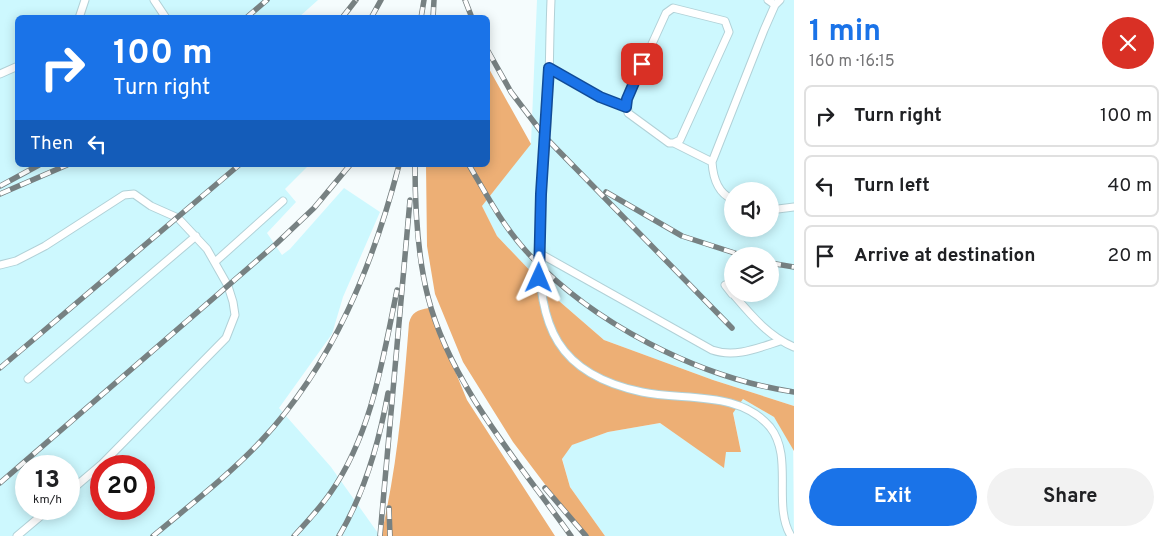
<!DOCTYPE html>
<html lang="en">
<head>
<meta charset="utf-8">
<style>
  :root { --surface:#fff; --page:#f2f2f2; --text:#202124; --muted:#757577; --line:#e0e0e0; --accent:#1a73e8 }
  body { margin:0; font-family:Overpass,sans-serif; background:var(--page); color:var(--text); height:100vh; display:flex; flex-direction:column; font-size:19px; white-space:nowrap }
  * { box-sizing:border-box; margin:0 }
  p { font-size:16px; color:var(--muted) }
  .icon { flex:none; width:28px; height:28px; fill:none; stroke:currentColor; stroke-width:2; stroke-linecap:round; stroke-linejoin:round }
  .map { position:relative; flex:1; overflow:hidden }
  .sheet { display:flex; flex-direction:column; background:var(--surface); width:375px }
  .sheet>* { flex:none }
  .banner { position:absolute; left:15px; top:15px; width:475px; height:152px; border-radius:8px; box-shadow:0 2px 12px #0003; background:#1a73e8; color:#fff; overflow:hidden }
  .buttons { position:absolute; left:724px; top:182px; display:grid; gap:10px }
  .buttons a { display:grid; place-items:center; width:55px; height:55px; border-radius:50%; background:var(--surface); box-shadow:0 2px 12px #0003; font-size:25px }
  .speed { position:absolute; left:15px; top:455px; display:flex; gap:10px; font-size:25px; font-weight:700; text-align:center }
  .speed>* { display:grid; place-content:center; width:65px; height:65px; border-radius:50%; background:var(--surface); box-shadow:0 2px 12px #0003; line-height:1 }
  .speed small { font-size:12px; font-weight:400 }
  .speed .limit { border:8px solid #d22; background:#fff; color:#111 }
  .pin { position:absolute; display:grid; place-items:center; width:42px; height:42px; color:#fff; margin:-21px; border-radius:10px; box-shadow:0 2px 8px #0006 }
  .me { position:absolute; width:55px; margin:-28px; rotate:1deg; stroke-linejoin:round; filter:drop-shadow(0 0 4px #0008) }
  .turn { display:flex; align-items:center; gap:18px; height:105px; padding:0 15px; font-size:22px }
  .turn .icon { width:65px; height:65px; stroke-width:2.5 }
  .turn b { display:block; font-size:35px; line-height:42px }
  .then { display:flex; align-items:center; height:48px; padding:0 15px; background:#0003; gap:10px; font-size:19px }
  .round { display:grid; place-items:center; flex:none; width:52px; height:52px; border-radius:26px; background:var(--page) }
  .head { display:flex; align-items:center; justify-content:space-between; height:85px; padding:0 15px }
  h1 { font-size:30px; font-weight:700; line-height:38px; color:var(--accent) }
  .button { display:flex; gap:10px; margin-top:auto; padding:10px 15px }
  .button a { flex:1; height:58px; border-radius:30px; background:var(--accent); color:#fff; font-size:20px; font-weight:700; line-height:58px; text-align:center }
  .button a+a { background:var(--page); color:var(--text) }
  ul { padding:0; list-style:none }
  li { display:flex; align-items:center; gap:15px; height:62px; margin:0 10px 8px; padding:0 5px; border:2px solid var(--line); border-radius:8px }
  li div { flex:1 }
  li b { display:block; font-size:19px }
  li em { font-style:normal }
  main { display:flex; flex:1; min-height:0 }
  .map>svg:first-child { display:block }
</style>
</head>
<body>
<main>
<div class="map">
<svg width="794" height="536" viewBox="0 0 794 536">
  <rect width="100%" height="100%" fill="#f5fcfd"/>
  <path fill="#cdf8fe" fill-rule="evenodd" d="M0 0H318L299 17 18 18V165H309L285 189 296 202 267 233 282 255 290 249 344 188 380 212 343 297 332 334 279 408 331 467 380 536H0ZM26 466H69V509H26ZM101 466H144V509H101Z
    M537 0H794V406L713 380 604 340 559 301 497 236 482 206 531 143ZM732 191H770V229H732ZM732 256H770V294H732Z
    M743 399 774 417 793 448 794 536H605L570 487 562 458 571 445 608 432 660 423 724 467 725 452H741L733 412Z"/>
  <path fill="#edaf75" d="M488 67 531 144 482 206 497 236 559 301 604 340 713 380 794 406V451L774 417 743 399 733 413 741 452H726L724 468 660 423 608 432 572 445 562 459 570 487 605 536H584L513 442 463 362 435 294 427 246 426 165H488Z
    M429 308 467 400 555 536H381C398 463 403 397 409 323 412 312 417 310 429 308Z"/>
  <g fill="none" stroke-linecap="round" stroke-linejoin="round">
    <defs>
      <path id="lane" d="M154 0 166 18
        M551 0C549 47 550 93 546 140 543 175 540 210 539 246 539 326 556 374 642 392 684 401 739 390 770 427 794 457 772 505 791 536
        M768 0 775 5
        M79 18 85 0
        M549 68 600 97 626 107
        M0 74 18 66
        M674 143 680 140 729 32 725 21 673 8 666 13 627 99 628 113 669 143H674L712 162
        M732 199C718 193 713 177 712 162L764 30 775 5 780 0
        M770 210 794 207
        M539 253 712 350C735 358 758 348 780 341
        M215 262 283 201
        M0 265 16 261 45 246 124 195 134 194 151 206 178 218 207 249 228 286 233 302 235 315 226 338 102 464 69 492
        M725 285 732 294
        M733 294C751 315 768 336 794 347
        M28 379 196 236
        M17 536 49 509"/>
    </defs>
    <use href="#lane" stroke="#b1d1d7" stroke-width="9"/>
    <use href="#lane" stroke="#fff" stroke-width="7"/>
    <defs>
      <path id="rail" d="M465 0 472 18
        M246 18 267 0
        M342 18 356 0
        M371 18 381 0
        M421 18 424 0
        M433 18 434 0
        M488 51 511 92 546 138 732 328
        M415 165C415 209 417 254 428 297 450 384 519 463 571 536
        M469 165C486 194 503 226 526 251 591 323 699 378 794 392
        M0 186 39 165
        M606 192 682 236 744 256
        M0 194 67 165
        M770 263 794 267
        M0 368 239 165
        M0 483 276 244 314 208 350 165
        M545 488 586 536
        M389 508 390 536
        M153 536C190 505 229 475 261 441 333 364 373 265 399 165
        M294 536C307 522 320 508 331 492 372 433 383 358 397 290
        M339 536C365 492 379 443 388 393
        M380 536 410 200"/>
    </defs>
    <use href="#rail" stroke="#778182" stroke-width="5.5"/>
    <use href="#rail" stroke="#fff" stroke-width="4" stroke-dasharray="11" stroke-linecap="butt"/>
  </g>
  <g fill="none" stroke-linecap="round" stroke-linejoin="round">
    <defs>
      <path id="route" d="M539 278 541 194 549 68 600 97 626 107 627 99 642 64"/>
    </defs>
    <use href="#route" stroke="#114b97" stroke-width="12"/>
    <use href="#route" stroke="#1a73e8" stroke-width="9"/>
  </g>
</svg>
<div class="buttons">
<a><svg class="icon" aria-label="sound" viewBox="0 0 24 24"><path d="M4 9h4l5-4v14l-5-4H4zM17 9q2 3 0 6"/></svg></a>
<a><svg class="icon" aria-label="layers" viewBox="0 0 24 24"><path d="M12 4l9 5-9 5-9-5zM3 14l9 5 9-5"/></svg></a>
</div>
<div class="speed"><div>13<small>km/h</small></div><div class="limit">20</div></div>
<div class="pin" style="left:642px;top:64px;background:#d93025"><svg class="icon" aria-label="arrive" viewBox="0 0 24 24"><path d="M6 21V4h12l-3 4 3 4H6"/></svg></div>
<svg class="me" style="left:539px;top:278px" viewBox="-20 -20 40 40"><path d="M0-17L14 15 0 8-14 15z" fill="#1a73e8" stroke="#fff" stroke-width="4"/></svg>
<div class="banner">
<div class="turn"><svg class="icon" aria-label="right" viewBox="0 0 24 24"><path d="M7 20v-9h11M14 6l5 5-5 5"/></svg><div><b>100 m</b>Turn right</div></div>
<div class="then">Then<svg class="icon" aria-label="left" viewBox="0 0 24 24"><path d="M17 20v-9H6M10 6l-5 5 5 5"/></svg></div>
</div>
</div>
<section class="sheet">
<div class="head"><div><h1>1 min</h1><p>160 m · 16:15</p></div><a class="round" style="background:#d93025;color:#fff"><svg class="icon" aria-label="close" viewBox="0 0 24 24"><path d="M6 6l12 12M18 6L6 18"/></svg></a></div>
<ul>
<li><svg class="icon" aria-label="right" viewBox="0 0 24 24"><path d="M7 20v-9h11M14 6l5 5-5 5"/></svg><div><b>Turn right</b></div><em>100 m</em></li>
<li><svg class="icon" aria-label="left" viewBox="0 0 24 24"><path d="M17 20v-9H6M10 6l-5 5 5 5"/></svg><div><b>Turn left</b></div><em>40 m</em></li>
<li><svg class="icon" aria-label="arrive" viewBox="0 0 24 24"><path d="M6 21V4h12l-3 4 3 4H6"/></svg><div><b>Arrive at destination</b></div><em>20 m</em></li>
</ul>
<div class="button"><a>Exit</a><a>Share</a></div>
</section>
</main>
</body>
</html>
